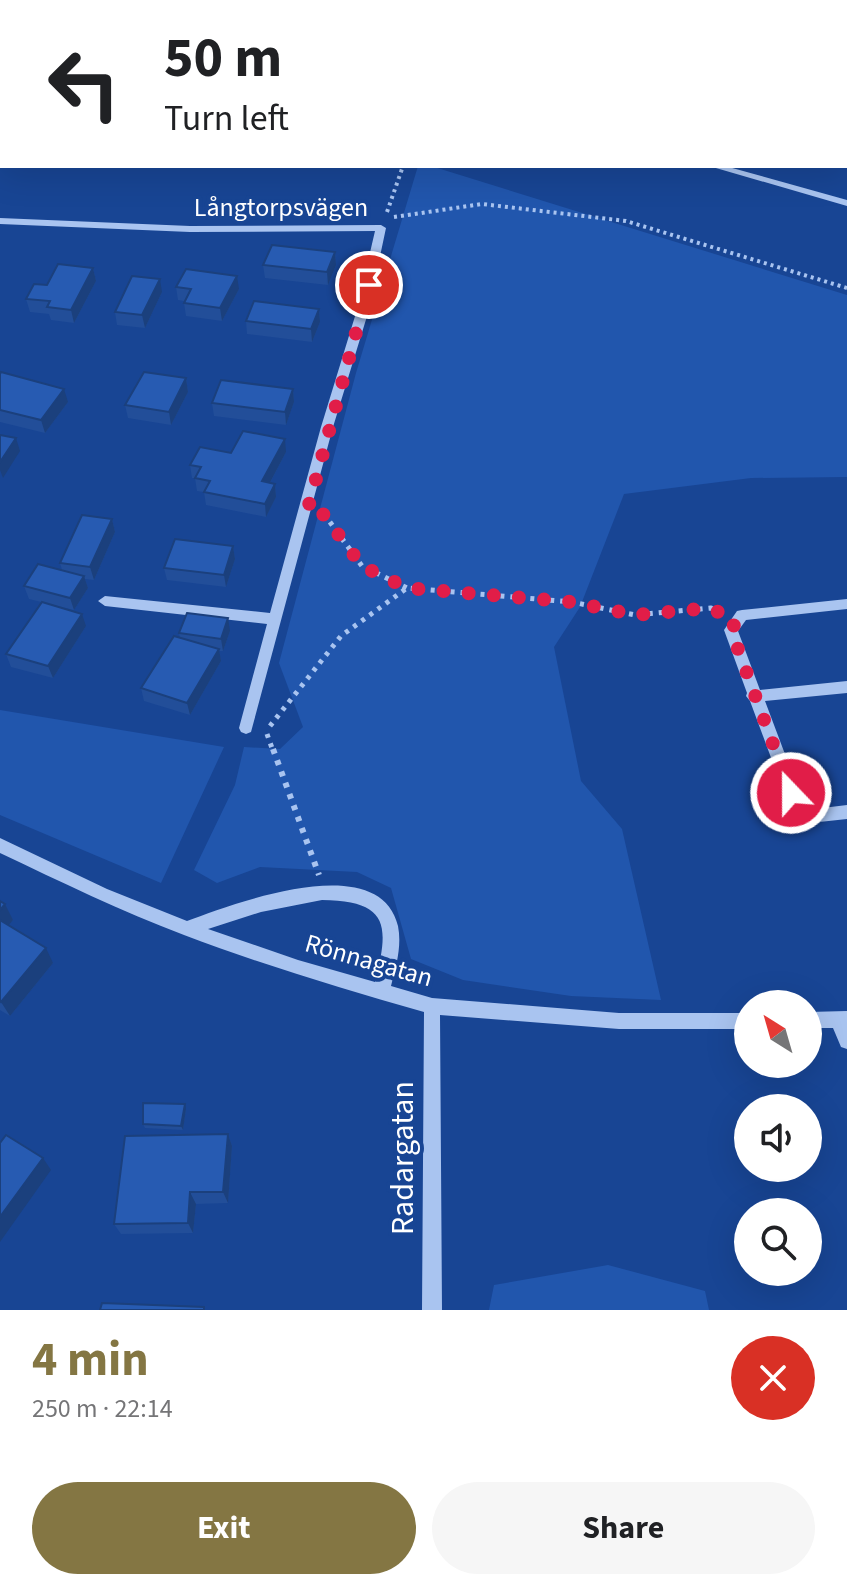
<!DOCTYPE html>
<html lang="en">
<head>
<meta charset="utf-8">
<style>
  :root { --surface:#fff; --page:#f6f6f6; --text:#202124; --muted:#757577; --accent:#847643 }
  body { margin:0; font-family:"Source Sans 3",sans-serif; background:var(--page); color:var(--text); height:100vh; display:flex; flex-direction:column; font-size:30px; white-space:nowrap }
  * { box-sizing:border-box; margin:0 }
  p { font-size:26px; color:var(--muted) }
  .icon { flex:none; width:44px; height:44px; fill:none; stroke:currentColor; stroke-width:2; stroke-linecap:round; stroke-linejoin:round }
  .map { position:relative; height:1310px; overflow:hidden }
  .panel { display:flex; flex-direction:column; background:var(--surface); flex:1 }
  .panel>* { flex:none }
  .banner { position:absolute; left:0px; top:0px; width:848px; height:168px; box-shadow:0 8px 32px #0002; background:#fff; color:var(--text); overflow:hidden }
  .needle { width:52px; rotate:323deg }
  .tools { position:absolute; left:734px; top:990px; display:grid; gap:16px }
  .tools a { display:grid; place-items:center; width:88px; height:88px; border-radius:50%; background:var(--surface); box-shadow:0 8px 32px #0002; font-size:40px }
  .pin { position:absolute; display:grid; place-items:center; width:68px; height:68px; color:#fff; margin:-34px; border:4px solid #fff; border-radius:50%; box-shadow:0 2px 8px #0007 }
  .me { position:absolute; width:88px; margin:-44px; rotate:338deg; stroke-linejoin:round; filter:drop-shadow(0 0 6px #0008) }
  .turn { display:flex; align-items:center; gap:28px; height:168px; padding:0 32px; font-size:36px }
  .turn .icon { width:104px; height:104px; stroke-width:2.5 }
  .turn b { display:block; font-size:56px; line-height:68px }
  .round { display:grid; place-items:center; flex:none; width:84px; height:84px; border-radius:42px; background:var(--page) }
  .head { display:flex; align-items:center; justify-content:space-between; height:136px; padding:0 32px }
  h1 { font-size:48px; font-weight:700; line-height:60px; color:var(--accent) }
  .primary-button { display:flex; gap:16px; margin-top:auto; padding:16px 32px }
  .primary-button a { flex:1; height:92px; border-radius:48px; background:var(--accent); color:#fff; font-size:32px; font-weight:700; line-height:92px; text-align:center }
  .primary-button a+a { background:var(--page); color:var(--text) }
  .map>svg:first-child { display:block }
</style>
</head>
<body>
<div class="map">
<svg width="847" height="1310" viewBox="0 0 847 1310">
  <rect width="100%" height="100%" fill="#184594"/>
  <path fill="#2156ad" d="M418 166H431L847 295V477L751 478 624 494 580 607 554 647 581 781 622 829 661 1000 571 996 463 980 411 959 391 888 357 872 260 867 217 883 194 870 235 785 244 747 280 749 303 727 279 663 356 373Z
    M0 710 224 747 161 883 0 815Z
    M608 1265 705 1291 709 1310H489L494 1285Z"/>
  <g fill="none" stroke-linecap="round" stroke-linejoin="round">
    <path stroke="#a9c4f0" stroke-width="4" stroke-dasharray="3 4" stroke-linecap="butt" d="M387 212 403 166
      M394 217 482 204 626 221 847 288"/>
    <path stroke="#a9c4f0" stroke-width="5" stroke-dasharray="4 6" stroke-linecap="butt" d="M324 514 362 566 407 588
      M270 726 341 636 407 588 572 602 635 615 711 608 721 614
      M267 734 273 751"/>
    <path stroke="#a9c4f0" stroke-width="6" stroke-dasharray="5 7" stroke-linecap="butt" d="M273 749 319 875"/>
    <path fill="#a9c4f0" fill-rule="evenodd" d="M159 0H193L195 2H161Z
      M424 0H432V2H424Z
      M709 166H725L847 200V206Z
      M0 218 190 226 381 225 386 228 368 313 333 427 251 732 246 734 241 732 239 728 267 624 105 606 98 601 105 596 270 613 321 427 356 313 375 231 190 232 0 224Z
      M847 599V609L746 620 738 631 760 690 847 681V693L765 701 806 810 847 805V819L801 824 796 822 793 817 750 701 746 696 747 693 724 630 737 611 742 610Z
      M0 838 107 889 187 921C234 904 379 848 398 926 402 946 396 967 391 986L432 998 619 1013H748V1029H619L440 1015 442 1310H422L424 1012C343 989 263 965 184 935 121 911 61 882 0 853ZM322 900C388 901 390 924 375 982L298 960 208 929 261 912Z
      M847 1011V1049L841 1047 833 1028H808V1012Z"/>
  </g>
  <path fill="#224e99" d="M335 252 336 265 328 285 265 278 263 265Z
    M93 268 96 281 74 323 51 320 49 314 30 312 26 299 47 285Z
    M176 287 239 289 222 321 186 316 184 303V301L178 300Z
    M162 292 145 328 117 325 115 312Z
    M319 309 320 322 312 342 247 334 246 321Z
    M0 374 68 402 45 433 0 422Z
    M186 378 188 392 171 425 128 418 125 405Z
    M293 389 294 402 286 425 214 416 212 403Z
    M286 452 270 483 275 484 276 497 266 517 206 505 204 492 197 491 195 478H192L190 465 231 453Z
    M112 519 115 532 94 580 85 579 88 588 74 610 29 599 24 586 62 570 60 563Z
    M233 546 235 559 226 587 167 580 164 568Z
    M86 626 53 678 11 667 6 654Z
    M230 631 223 651H219L221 661 190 715 144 701 141 688 180 638 179 633Z
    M0 901 13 920 8 925 53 963 10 1016 0 1010Z
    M186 1109 183 1130 145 1128 143 1124Z
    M228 1134 232 1146 228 1203 196 1204 193 1233 121 1234 114 1224Z"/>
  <path fill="#1b407d" d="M335 252 336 265 328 285 327 272Z
    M93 268 96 281 74 323 71 310Z
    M237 276 239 289 222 321 220 308Z
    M160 279 162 292 145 328 142 315Z
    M319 309 320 322 312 342 311 329Z
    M186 378 188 392 171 425 169 412Z
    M64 389 68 402 45 433 41 420Z
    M293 389 294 402 286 425 285 412Z
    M16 438 20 451 3 478 0 470V462Z
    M285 439 286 452 264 494 262 481Z
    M275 484 276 497 266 517 265 504Z
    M112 519 115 532 94 580 90 567Z
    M233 546 235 559 226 587 224 575Z
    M84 576 88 588 74 610 70 598Z
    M82 614 86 626 53 678 48 666Z
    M228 618 230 631 223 651 221 639Z
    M219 649 221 661 190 715 187 703Z
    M5 904 13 920 3 932 0 927V910Z
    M46 948 53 963 10 1016 1 1002Z
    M185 1104 186 1109 183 1130 181 1126Z
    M228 1134 232 1146 228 1203 223 1192Z
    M43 1158 51 1170 0 1242V1217Z
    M190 1192 196 1204 193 1233 188 1223Z"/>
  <path fill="#275bb2" stroke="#1b407d" stroke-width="2" d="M272 245 335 252 327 272 263 265Z
    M58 264 93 268 71 310 47 307 50 301 26 299 34 284 47 285Z
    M186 269 237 276 220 308 184 303 191 289 176 287Z
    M132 276 160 279 142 315 115 312Z
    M254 301 319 309 311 329 246 321Z
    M1 372 64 389 41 420 0 410V374Z
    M144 372 186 378 169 412 125 405Z
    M221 380 293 389 285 412 212 403Z
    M243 431 285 439 262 481 275 484 265 504 204 492 210 481 195 478 201 467 190 465 200 447 231 453Z
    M0 435 16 438 0 462Z
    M82 515 112 519 90 567 60 563Z
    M175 539 233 546 224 575 164 568Z
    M38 564 84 576 70 598 24 586Z
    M42 602 82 614 48 666 6 654Z
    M187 613 228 618 221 639 179 633Z
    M174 636 219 649 187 703 141 688Z
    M0 901 5 904 0 910Z
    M0 920 46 948 1 1002 0 1001Z
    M143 1103 185 1104 181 1126 143 1124Z
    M228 1134 223 1192H190L188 1223 114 1224 125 1136Z
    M6 1135 43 1158 0 1217V1143Z
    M102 1303 204 1307V1310H100Z"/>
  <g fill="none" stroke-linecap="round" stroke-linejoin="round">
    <path stroke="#e11d48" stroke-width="14" stroke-dasharray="0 25.2" d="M369 285 307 512 323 514 362 566 407 588 572 602 635 615 711 608 736 622 731 630 791 793"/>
  </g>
  <g text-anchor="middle" stroke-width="8" stroke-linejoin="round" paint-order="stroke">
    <g font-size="26" fill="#fff" stroke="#184594">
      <text x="281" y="216">Långtorpsvägen</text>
      <text transform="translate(369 960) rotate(16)" y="9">Rönnagatan</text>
    </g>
    <g font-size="32" fill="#fff" stroke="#184594">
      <text transform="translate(402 1158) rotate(-90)" y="11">Radargatan</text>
    </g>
  </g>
</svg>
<div class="tools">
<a><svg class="needle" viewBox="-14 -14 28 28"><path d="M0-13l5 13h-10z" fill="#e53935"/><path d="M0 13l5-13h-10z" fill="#757577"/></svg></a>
<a><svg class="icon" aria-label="sound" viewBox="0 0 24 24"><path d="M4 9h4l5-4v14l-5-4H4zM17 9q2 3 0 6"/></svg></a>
<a><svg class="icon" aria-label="search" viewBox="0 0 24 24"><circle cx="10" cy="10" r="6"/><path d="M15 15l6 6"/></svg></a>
</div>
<div class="pin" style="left:369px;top:285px;background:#d93025"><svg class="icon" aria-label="arrive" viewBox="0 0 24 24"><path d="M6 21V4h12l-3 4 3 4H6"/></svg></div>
<svg class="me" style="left:791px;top:793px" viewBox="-20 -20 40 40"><circle r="17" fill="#e11d48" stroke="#fff" stroke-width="3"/><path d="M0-11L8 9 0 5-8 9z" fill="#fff"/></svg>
<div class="banner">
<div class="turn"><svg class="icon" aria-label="left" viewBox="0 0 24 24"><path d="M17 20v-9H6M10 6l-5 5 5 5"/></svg><div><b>50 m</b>Turn left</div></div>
</div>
</div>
<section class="panel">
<div class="head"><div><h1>4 min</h1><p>250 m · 22:14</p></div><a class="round" style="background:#d93025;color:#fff"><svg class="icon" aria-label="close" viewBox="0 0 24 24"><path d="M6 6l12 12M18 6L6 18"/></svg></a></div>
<div class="primary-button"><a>Exit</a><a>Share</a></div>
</section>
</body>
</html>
